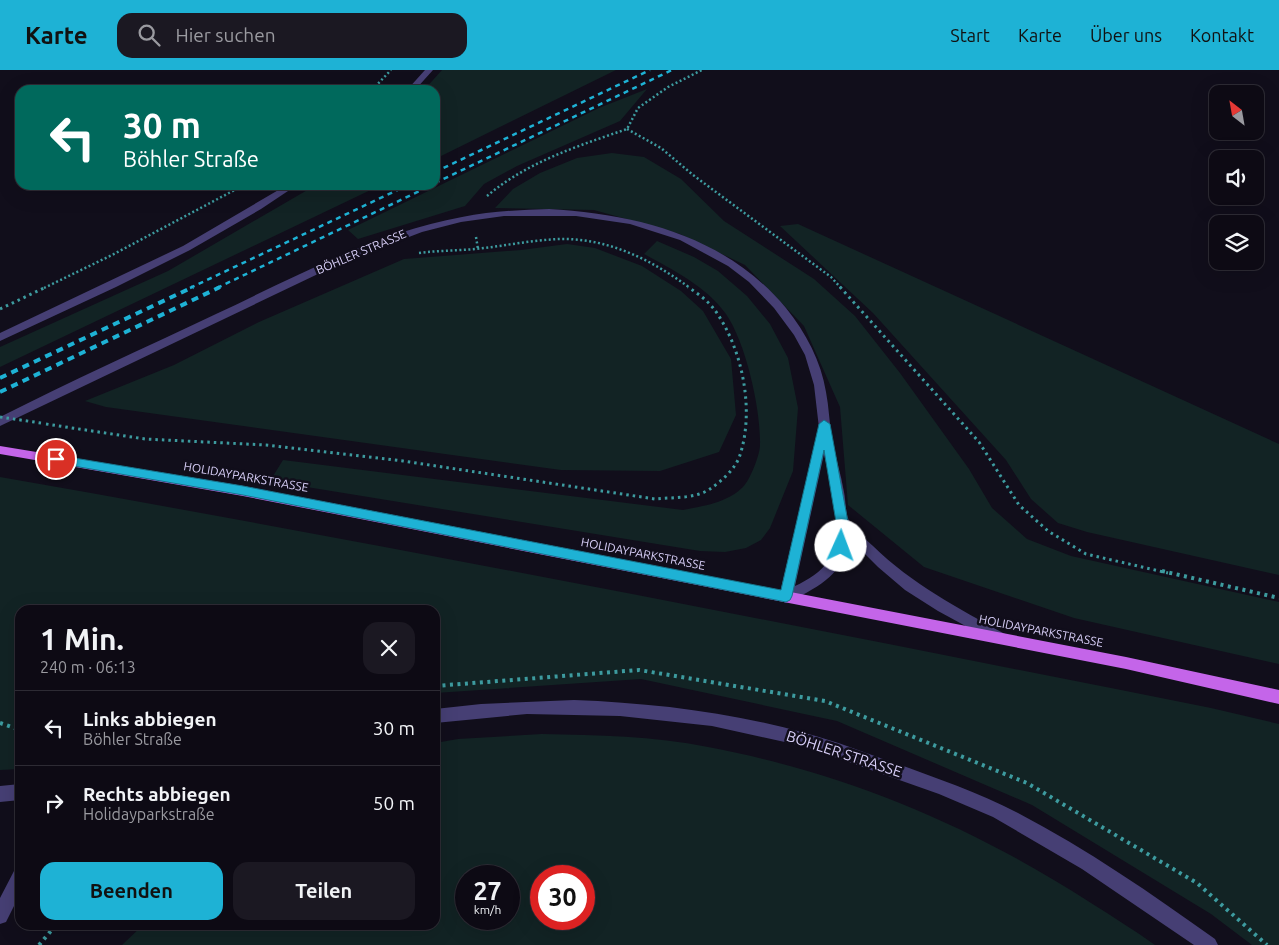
<!DOCTYPE html>
<html lang="de">
<head>
<meta charset="utf-8">
<style>
  :root { --surface:#0d0a14; --page:#1b1822; --text:#f1f3f6; --muted:#9a9aa0; --line:#2d2b34; --accent:#1eb2d5 }
  body { margin:0; font-family:Ubuntu,sans-serif; background:var(--page); color:var(--text); height:100vh; display:flex; flex-direction:column; font-size:19px; white-space:nowrap }
  * { box-sizing:border-box; margin:0 }
  p { font-size:16px; color:var(--muted) }
  .icon { flex:none; width:28px; height:28px; fill:none; stroke:currentColor; stroke-width:2; stroke-linecap:round; stroke-linejoin:round }
  .map { position:relative; flex:1; overflow:hidden }
  .details { position:absolute; left:15px; top:535px; width:425px; height:325px; display:flex; flex-direction:column; background:var(--surface); border-radius:15px; box-shadow:0 5px 20px #0002,0 0 0 1px var(--line) }
  .details>* { flex:none }
  .hud { position:absolute; left:15px; top:15px; width:425px; height:105px; border-radius:15px; box-shadow:0 5px 20px #0002,0 0 0 1px var(--line); background:#00695c; color:#fff; overflow:hidden }
  .needle { width:32px; rotate:329deg }
  .tools { position:absolute; left:1209px; top:15px; display:grid; gap:10px }
  .tools a { display:grid; place-items:center; width:55px; height:55px; border-radius:10px; background:var(--surface); box-shadow:0 5px 20px #0002,0 0 0 1px var(--line); font-size:25px }
  .speed { position:absolute; left:455px; top:795px; display:flex; gap:10px; font-size:25px; font-weight:700; text-align:center }
  .speed>* { display:grid; place-content:center; width:65px; height:65px; border-radius:50%; background:var(--surface); box-shadow:0 5px 20px #0002,0 0 0 1px var(--line); line-height:1 }
  .speed small { font-size:12px; font-weight:400 }
  .speed .limit { border:8px solid #d22; background:#fff; color:#111 }
  .pin { position:absolute; display:grid; place-items:center; width:42px; height:42px; color:#fff; margin:-21px; border:2px solid #fff; border-radius:50%; box-shadow:0 1px 5px #0007 }
  .me { position:absolute; width:55px; margin:-28px; rotate:2deg; stroke-linejoin:round; filter:drop-shadow(0 0 4px #0008) }
  .turn { display:flex; align-items:center; gap:18px; height:105px; padding:0 25px; font-size:22px }
  .turn .icon { width:65px; height:65px; stroke-width:2.5 }
  .turn b { display:block; font-size:35px; line-height:42px }
  .round { display:grid; place-items:center; flex:none; width:52px; height:52px; border-radius:15px; background:var(--page) }
  .summary { display:flex; align-items:center; justify-content:space-between; height:85px; padding:0 25px }
  h1 { font-size:30px; font-weight:700; line-height:38px }
  .cta { display:flex; gap:10px; margin-top:auto; padding:10px 25px }
  .cta a { flex:1; height:58px; border-radius:15px; background:var(--accent); color:#111; font-size:20px; font-weight:700; line-height:58px; text-align:center }
  .cta a+a { background:var(--page); color:var(--text) }
  ul { padding:0; list-style:none }
  li { display:flex; align-items:center; gap:15px; height:75px; padding:0 25px; border-top:1px solid var(--line) }
  li div { flex:1 }
  li b { display:block; font-size:19px }
  li em { font-style:normal }
  header { display:flex; align-items:center; gap:30px; box-sizing:border-box; height:70px; padding:0 25px; background:var(--accent); color:#111 }
  header strong { font-size:24px }
  nav { display:flex; gap:28px; margin-inline-start:auto; font-size:18px }
  .search { width:350px; height:45px; background:var(--page); display:flex; align-items:center; gap:12px; box-sizing:border-box; padding:0 18px; border-radius:15px; color:var(--muted); font-size:19px }
  .map>svg:first-child { display:block }
</style>
</head>
<body>
<header>
<strong>Karte</strong>
<div class="search"><svg class="icon" aria-label="search" viewBox="0 0 24 24"><circle cx="10" cy="10" r="6"/><path d="M15 15l6 6"/></svg>Hier suchen</div>
<nav><a>Start</a><a>Karte</a><a>Über uns</a><a>Kontakt</a></nav>
</header>
<div class="map">
<svg width="1279" height="875" viewBox="0 0 1279 875">
  <rect width="100%" height="100%" fill="#110e1b"/>
  <path fill="#122324" fill-rule="evenodd" d="M442 0H616L435 89V20H424Z
    M647 19 620 51 517 96 484 114 465 136 358 169 348 160 599 38Z
    M612 83 644 87 681 109 724 151 814 209 855 246 900 303 969 399 992 438 1027 469 1071 486 1279 532V594L1074 548 924 497 848 435 840 337 804 256 745 195 680 164 594 140 495 138 513 119 540 103 577 88Z
    M316 115H381L0 297V277L168 201Z
    M798 154 1279 374V505L1087 462 1058 453 1031 429 1006 390 873 243 780 156Z
    M657 171 694 187 718 201 747 226 770 254 788 288 798 338 793 401 770 458 761 470 746 478 725 482 700 481 270 411 283 390 683 440C703 436 727 433 743 417 750 410 760 385 760 375 761 340 746 273 726 244 706 216 673 200 644 184Z
    M567 174 595 178 642 196 681 221 703 241 731 289 736 345 719 382 660 401 561 400 106 337 85 331 174 295 259 252 404 189 521 180Z
    M0 407C405 478 808 558 1211 638L1279 654V875H1252L1211 844 1032 735 837 651 641 609 435 623V540H20V699L0 700Z
    M542 664C598 665 653 666 708 677 846 703 974 757 1091 833 1113 847 1134 860 1155 875H122L143 855H435V673L458 669ZM466 806H509V849H466ZM541 806H584V849H541Z"/>
  <g fill="none" stroke-linecap="round" stroke-linejoin="round">
    <path stroke="#3d9b9f" stroke-width="2.5" stroke-dasharray="2 2.5" stroke-linecap="butt" d="M372 20 391 0
      M627 59 661 78 693 105 831 207 841 218
      M487 126C527 92 578 76 627 59L638 38 668 17 702 0
      M476 167 478 179
      M419 183C441 180 462 181 484 178 509 175 534 170 560 169 608 168 652 190 690 218
      M44 218 112 185 244 115"/>
    <path stroke="#3d9b9f" stroke-width="3" stroke-dasharray="2.5 4" stroke-linecap="butt" d="M840 217 979 372 1019 435 1048 461 1086 484 1168 503
      M0 239 46 217
      M46 354 145 369 266 375 403 391 655 429C673 427 695 429 710 419 722 411 736 398 740 385 755 339 742 277 714 239 707 230 697 223 688 217"/>
    <path stroke="#3d9b9f" stroke-width="4" stroke-dasharray="3 4.5" stroke-linecap="butt" d="M1162 501 1279 528
      M435 616 639 600 825 631 1027 713 1197 813 1267 875
      M0 653 20 660
      M39 875 56 855"/>
    <path fill="#463f74" fill-rule="evenodd" d="M425 0H433L415 20H407Z
      M287 115H297L261 139 190 180 116 217 0 271V263L183 176Z
      M549 139C638 144 727 167 786 238 806 263 821 291 826 322 829 337 829 352 832 367 835 386 841 404 844 422 846 431 845 445 850 452 856 461 865 469 873 476 912 514 958 538 1005 564L1007 568 1005 572 1000 574 995 572 938 541 905 520 878 497 848 467C844 505 821 515 791 531L786 533 781 531 779 527 819 358 814 315 805 285 794 265 774 238 749 212 728 196 680 170 630 154 576 146H504L461 152 422 162 341 193 0 356V347C71 311 144 278 216 244 295 207 375 163 462 147 491 141 520 140 549 139ZM824 384C830 412 846 464 829 490 821 502 808 510 795 516Z
      M574 630C652 633 730 642 805 663 836 671 865 683 895 693 936 708 978 722 1018 743 1087 779 1152 824 1215 869L1218 875H1194L1082 799 993 747 939 724 803 676 712 656 620 646 527 644 435 653V639L481 634Z
      M20 714V730L0 732V716Z
      M20 799V824L6 852 0 854V828L14 801Z"/>
    <path fill="#c465e9" fill-rule="evenodd" d="M0 376 243 416 1126 587 1279 620V634L1126 599 243 426 0 384Z"/>
    <path stroke="#1eb2d5" stroke-width="2.5" stroke-dasharray="5 4.5" stroke-linecap="butt" d="M435 102 650 0
      M435 113 672 0
      M190 218 408 115
      M217 218 432 115"/>
    <path stroke="#1eb2d5" stroke-width="4" stroke-dasharray="7 5.5" stroke-linecap="butt" d="M0 308 193 217
      M0 322 220 217"/>
    <path stroke="#3d9b9f" stroke-width="3" stroke-dasharray="2.5 4" stroke-linecap="butt" d="M0 347 41 353"/>
  </g>
  <path fill="#1eb2d5" stroke="#14748a" d="M824 350 830 354 848 452 847 476 845 479H837L835 476 836 452 824 380 792 526 790 530 786 532 243 425 56 393 51 389 56 385 243 416 781 520 819 354Z"/>
  <g text-anchor="middle" stroke-width="5" stroke-linejoin="round" paint-order="stroke">
    <g font-size="12" fill="#d8cff8" stroke="#110e1b">
      <text transform="translate(361 182) rotate(-23)" y="4">BÖHLER STRASSE</text>
      <text transform="translate(246 407) rotate(10)" y="4">HOLIDAYPARKSTRASSE</text>
      <text transform="translate(643 484) rotate(11)" y="4">HOLIDAYPARKSTRASSE</text>
      <text transform="translate(1041 561) rotate(11)" y="4">HOLIDAYPARKSTRASSE</text>
    </g>
    <g font-size="15" fill="#d8cff8" stroke="#110e1b">
      <text transform="translate(844 684) rotate(18)" y="5">BÖHLER STRASSE</text>
    </g>
  </g>
</svg>
<div class="tools">
<a><svg class="needle" viewBox="-14 -14 28 28"><path d="M0-13l5 13h-10z" fill="#e53935"/><path d="M0 13l5-13h-10z" fill="#9a9aa0"/></svg></a>
<a><svg class="icon" aria-label="sound" viewBox="0 0 24 24"><path d="M4 9h4l5-4v14l-5-4H4zM17 9q2 3 0 6"/></svg></a>
<a><svg class="icon" aria-label="layers" viewBox="0 0 24 24"><path d="M12 4l9 5-9 5-9-5zM3 14l9 5 9-5"/></svg></a>
</div>
<div class="speed"><div>27<small>km/h</small></div><div class="limit">30</div></div>
<div class="pin" style="left:56px;top:389px;background:#d93025"><svg class="icon" aria-label="arrive" viewBox="0 0 24 24"><path d="M6 21V4h12l-3 4 3 4H6"/></svg></div>
<svg class="me" style="left:841px;top:476px" viewBox="-20 -20 40 40"><circle r="19" fill="#fff"/><path d="M0-13L10 11 0 6-10 11z" fill="#1eb2d5"/></svg>
<div class="hud">
<div class="turn"><svg class="icon" aria-label="left" viewBox="0 0 24 24"><path d="M17 20v-9H6M10 6l-5 5 5 5"/></svg><div><b>30 m</b>Böhler Straße</div></div>
</div>
<section class="details">
<div class="summary"><div><h1>1 Min.</h1><p>240 m · 06:13</p></div><a class="round"><svg class="icon" aria-label="close" viewBox="0 0 24 24"><path d="M6 6l12 12M18 6L6 18"/></svg></a></div>
<ul>
<li><svg class="icon" aria-label="left" viewBox="0 0 24 24"><path d="M17 20v-9H6M10 6l-5 5 5 5"/></svg><div><b>Links abbiegen</b><p>Böhler Straße</p></div><em>30 m</em></li>
<li><svg class="icon" aria-label="right" viewBox="0 0 24 24"><path d="M7 20v-9h11M14 6l5 5-5 5"/></svg><div><b>Rechts abbiegen</b><p>Holidayparkstraße</p></div><em>50 m</em></li>
</ul>
<div class="cta"><a>Beenden</a><a>Teilen</a></div>
</section>
</div>
</body>
</html>
